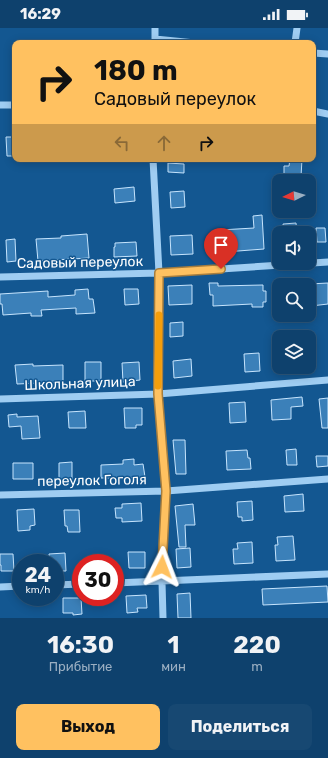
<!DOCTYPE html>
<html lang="ru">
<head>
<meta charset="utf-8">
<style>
  :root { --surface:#0e416d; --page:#174872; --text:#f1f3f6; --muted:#9bafc2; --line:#2e5a80; --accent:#ffc160 }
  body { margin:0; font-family:Rubik,sans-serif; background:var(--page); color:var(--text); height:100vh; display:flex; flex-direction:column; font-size:15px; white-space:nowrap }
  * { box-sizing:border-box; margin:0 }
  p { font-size:13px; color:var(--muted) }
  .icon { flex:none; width:22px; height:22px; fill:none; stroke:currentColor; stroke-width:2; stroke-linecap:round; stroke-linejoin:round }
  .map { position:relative; height:590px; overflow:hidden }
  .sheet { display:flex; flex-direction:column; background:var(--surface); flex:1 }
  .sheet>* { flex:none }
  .banner { position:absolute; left:12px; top:12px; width:304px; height:122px; border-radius:8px; box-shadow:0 2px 10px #0003,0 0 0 1px var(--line); background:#ffc160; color:#111; overflow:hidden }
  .needle { width:26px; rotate:265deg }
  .controls { position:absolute; left:272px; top:146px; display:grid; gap:8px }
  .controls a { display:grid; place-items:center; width:44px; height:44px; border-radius:8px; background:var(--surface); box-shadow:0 2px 10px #0003,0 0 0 1px var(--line); font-size:20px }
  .speed { position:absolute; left:12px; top:526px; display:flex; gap:8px; font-size:20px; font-weight:700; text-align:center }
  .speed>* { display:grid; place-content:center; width:52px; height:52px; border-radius:50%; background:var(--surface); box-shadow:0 2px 10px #0003,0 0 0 1px var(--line); line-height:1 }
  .speed small { font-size:10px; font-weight:400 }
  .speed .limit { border:6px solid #d22; background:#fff; color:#111 }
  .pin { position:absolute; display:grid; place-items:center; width:34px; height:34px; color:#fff; margin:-41px -17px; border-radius:50% 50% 50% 0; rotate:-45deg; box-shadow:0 0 4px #0007 }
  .pin .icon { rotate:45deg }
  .me { position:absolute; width:44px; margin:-22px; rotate:3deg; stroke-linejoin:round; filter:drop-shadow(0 0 3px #0008) }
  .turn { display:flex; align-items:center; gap:14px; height:84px; padding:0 16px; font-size:18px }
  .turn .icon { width:52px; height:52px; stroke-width:2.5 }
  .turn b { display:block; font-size:28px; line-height:34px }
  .lanes { display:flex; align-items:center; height:38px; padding:0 16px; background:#0003; justify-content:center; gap:20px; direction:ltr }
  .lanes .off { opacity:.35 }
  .eta { display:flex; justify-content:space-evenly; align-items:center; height:68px; text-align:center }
  .eta b { font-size:24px; font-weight:700; line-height:28px }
  .primary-button { display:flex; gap:8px; margin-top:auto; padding:8px 16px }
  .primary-button a { flex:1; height:46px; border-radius:8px; background:var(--accent); color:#111; font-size:16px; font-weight:700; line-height:46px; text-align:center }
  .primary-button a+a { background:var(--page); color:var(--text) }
  .status { display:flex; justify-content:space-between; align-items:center; height:28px; padding:0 20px; background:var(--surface); direction:ltr }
  .status svg { height:11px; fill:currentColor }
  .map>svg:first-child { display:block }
</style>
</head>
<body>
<div class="status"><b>16:29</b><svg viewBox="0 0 49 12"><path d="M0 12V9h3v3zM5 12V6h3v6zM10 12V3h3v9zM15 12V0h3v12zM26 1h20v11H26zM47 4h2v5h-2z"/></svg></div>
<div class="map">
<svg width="328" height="590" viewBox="0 0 328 590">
  <rect width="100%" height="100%" fill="#135791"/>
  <path fill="#3b80b9" stroke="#c6e4fd" d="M6 109H15V128H7Z
    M290 131H302L301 149H284V138H289Z
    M168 135 184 136V145L168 144Z
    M134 159 135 173 115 175 114 161Z
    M184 163 185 179 171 180 170 164Z
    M262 187 264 221 225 224 224 218H221L220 202 254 200 253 188Z
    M296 195 297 205H284L283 196Z
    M316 200H325L326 214H317Z
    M87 206 89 230 38 233 36 211 61 210V208Z
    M192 207 193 226 171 227 170 208Z
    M15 211 16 233 7 234 6 212Z
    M136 214 137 228 114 229V219H115V215Z
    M209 255H218V258L263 257V263H266V274H263V279H252V276L213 278V267H210Z
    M328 255V276L311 278 309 256Z
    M192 257V276L169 277 168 258Z
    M88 261 89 271H93L95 285 76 286V280L41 282 42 288H31V285L3 287 2 276H0V266L48 263V269L75 267V262Z
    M124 261H138L139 276 125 277Z
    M183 294V308L170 309V295Z
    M259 325 260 343 245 344 244 326Z
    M191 331 192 348 174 350 173 333Z
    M85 334H101V353H85Z
    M139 334 140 352 123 354 122 335Z
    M33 336V338L63 337V354L17 356 15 337Z
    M302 369 303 378 291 379V391L272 392 271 372Z
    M328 370V400H322L319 371Z
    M245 374 246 394 230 395 229 375Z
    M124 380H142V397H136V400H125Z
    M85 383 86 400H69L68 384Z
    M17 386V389L38 388 40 410 22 411 21 398 9 399 8 387Z
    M173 412H185L186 446H176Z
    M296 421 297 437H287L286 422Z
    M247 422 248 430H250L251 441 227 442 226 423Z
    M316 428H328V438L317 439Z
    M134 431V437L143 436 145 449 114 451 113 450H101V437L123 436V432Z
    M72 434V453H59V435Z
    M13 435H33V451H13Z
    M303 466 304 483 285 484 284 468Z
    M252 473 253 492 242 493V489H238L237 474Z
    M141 475 142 493 122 494V490H116L115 480H122V476Z
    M193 476 195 497H185L186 519H179L175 478Z
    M34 481 35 497 30 498V502L18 503 17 482Z
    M64 482H79L80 504H68L67 498H65Z
    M293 508 295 532 276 533 275 517H278L277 509Z
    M252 514 253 535 234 536 233 521H238L237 515Z
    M190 520 191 539 177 540 176 521Z
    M128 524H145V540H129Z
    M65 525 66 543H55V535H49V526Z
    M0 526H13L14 543H1V537H0Z
    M327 558 328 574 263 577 262 561Z
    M190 565 191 590H178L177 566Z
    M146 567 147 580H137L138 584 127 585 126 568Z
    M63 570H81L82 586 73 587V585H63Z"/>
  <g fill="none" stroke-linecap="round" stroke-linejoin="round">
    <path stroke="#9fcdf2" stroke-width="7" d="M155 0V15
      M155 11 195 15
      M295 15 297 0
      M313 25 328 26
      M0 77H15
      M313 83 328 86
      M153 131 159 245 158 366 166 463 162 554 163 590
      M0 249 159 245 328 234
      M0 371 158 366 328 352
      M0 467 166 463 328 451
      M115 555 328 546
      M55 557 81 556
      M0 559 21 558"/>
  </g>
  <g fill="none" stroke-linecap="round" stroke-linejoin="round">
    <defs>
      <path id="route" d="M162 539 166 463 158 366 159 245 221 241"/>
    </defs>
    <use href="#route" stroke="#a67d3e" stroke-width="10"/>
    <use href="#route" stroke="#ffc160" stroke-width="7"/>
    <path stroke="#f59e0b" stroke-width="7" d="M158 358 159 287"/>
  </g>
  <g text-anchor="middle" stroke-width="3" stroke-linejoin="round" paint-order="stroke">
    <g font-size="14" fill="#fff" stroke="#135791">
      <text transform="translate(80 234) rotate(-1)" y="5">Садовый переулок</text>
      <text transform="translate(80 355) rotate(-2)" y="5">Школьная улица</text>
      <text transform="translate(92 452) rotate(-1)" y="5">переулок Гоголя</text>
    </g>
  </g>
</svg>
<div class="controls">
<a><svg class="needle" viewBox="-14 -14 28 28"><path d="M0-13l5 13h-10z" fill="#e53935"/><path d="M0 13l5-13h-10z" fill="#9bafc2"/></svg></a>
<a><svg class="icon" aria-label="sound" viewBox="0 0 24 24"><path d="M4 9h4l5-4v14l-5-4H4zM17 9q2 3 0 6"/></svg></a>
<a><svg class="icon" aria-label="search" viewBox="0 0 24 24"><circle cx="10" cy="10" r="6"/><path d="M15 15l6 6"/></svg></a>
<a><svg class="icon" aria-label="layers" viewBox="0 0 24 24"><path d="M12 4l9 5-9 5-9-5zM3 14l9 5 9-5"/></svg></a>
</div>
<div class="speed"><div>24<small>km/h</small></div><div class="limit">30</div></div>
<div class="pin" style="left:221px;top:241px;background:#d93025"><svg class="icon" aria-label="arrive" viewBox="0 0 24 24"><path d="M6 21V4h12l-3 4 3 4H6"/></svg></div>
<svg class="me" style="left:162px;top:539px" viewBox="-20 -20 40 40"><path d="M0-17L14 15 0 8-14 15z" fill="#ffc160" stroke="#fff" stroke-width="4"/></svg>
<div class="banner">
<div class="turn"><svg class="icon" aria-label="right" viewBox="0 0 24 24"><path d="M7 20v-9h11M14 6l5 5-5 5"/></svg><div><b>180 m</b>Садовый переулок</div></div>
<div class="lanes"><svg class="icon off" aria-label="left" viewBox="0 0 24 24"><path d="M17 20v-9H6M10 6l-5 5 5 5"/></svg><svg class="icon off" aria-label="ahead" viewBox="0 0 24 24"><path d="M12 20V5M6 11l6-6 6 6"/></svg><svg class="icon" aria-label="right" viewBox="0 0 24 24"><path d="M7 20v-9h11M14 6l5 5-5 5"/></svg></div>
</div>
</div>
<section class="sheet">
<div class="eta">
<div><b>16:30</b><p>Прибытие</p></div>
<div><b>1</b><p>мин</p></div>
<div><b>220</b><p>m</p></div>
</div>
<div class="primary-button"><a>Выход</a><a>Поделиться</a></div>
</section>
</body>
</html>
